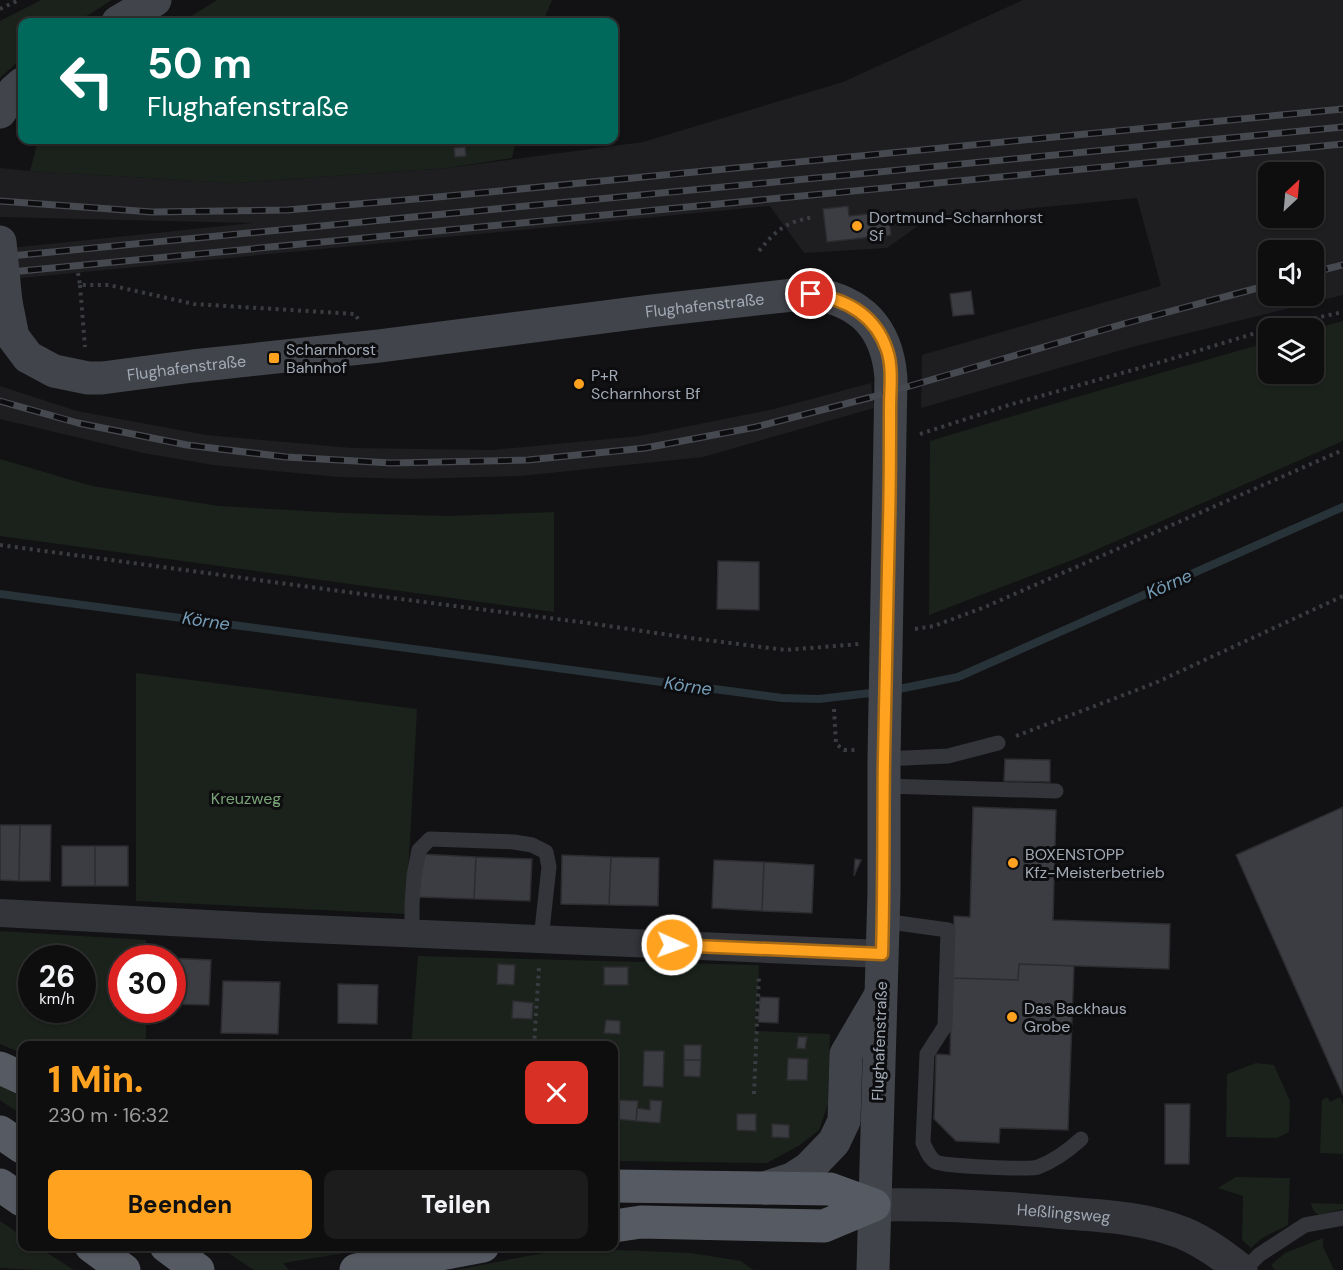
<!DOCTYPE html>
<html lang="de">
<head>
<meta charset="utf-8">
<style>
  :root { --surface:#0e0e0f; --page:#1c1c1d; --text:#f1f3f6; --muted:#9b9c9e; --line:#2e2e2f; --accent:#ffa220 }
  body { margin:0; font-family:"DM Sans",sans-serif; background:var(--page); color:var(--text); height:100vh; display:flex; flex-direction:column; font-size:22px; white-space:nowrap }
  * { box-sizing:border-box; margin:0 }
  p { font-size:20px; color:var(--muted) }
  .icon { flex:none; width:33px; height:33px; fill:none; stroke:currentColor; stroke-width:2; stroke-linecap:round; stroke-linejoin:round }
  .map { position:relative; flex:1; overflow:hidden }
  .drawer { position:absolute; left:18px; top:1041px; width:600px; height:210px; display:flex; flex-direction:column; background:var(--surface); border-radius:12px; box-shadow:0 2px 4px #0004,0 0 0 2px var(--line) }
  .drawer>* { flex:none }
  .banner { position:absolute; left:18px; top:18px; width:600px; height:126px; border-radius:12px; box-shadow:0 2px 4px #0004,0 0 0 2px var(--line); background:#00695c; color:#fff; overflow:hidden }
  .needle { width:39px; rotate:26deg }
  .controls { position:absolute; left:1258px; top:162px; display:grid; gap:12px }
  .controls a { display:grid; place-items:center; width:66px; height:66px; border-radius:12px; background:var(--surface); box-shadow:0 2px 4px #0004,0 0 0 2px var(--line); font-size:30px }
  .speed { position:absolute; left:18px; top:945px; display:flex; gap:12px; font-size:30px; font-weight:700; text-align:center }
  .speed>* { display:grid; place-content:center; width:78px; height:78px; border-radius:50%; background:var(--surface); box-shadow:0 2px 4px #0004,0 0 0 2px var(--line); line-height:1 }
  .speed small { font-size:15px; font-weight:400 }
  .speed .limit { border:9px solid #d22; background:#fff; color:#111 }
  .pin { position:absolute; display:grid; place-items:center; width:51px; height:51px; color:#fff; margin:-26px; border:3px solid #fff; border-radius:50%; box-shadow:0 2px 6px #0007 }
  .me { position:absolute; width:66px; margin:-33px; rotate:92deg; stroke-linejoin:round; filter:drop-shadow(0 0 4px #0008) }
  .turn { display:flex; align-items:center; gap:21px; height:126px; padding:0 30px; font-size:27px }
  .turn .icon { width:78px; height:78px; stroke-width:2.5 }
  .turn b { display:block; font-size:42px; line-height:51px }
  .round { display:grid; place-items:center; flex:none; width:63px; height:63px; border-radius:12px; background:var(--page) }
  .overview { display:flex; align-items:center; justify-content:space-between; height:102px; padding:0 30px }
  h1 { font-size:36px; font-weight:800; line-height:45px; color:var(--accent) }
  .action { display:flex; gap:12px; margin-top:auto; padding:12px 30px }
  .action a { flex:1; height:69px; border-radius:12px; background:var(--accent); color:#111; font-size:24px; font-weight:800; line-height:69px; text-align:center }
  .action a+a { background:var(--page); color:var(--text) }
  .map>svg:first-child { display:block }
</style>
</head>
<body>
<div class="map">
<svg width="1343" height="1270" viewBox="0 0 1343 1270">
  <rect width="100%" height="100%" fill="#121214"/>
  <path fill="#1e1e21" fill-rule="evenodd" d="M1023 0H1343V295L1132 347 921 408 922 355 1161 286 1137 198 929 218 887 248 804 253 770 206 0 280V249L253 223 0 217V168L30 171 234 183 447 168 643 142 843 82ZM1269 172H1314V218H1269ZM1269 250H1314V296H1269Z
    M871 383 874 408 703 457 521 476 413 479 338 477 213 465 143 453 0 419V386L77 411 206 435 352 448 492 450 640 436 774 409Z"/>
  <path fill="#1a221b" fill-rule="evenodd" d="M41 0H112L77 22H22V58L0 78V21Z
    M217 0H552L543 22H182Z
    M38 140H516L512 158 447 168 234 183 30 171Z
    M1343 321V441L1080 557 929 615 930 441 1080 396 1269 342V374H1314V329Z
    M0 459 92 486 219 506 342 513 447 516 554 512V612L0 536Z
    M136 673 417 709 406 914 136 901Z
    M0 931 146 940V958H122V1010H146V1045L22 1046V1053L0 1044ZM32 958H82V1010H32Z
    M418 956 759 965 756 1031 830 1034 828 1104 819 1130 800 1145 767 1163 614 1161V1046H411Z
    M1256 1063 1274 1065 1290 1101 1289 1132 1277 1138 1226 1137 1227 1074Z
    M0 1083 22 1092V1115L0 1100Z
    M1327 1097 1330 1102 1340 1097 1343 1104V1154L1320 1153 1322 1100Z
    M1236 1177 1290 1178 1288 1225 1262 1238 1251 1248 1242 1240 1243 1196 1218 1188Z
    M1311 1203 1343 1204V1209L1319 1215C1314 1212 1312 1209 1311 1203Z
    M0 1221 22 1236V1246L38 1247 74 1270H38L0 1268Z
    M1323 1238V1246L1334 1270H1275L1271 1265 1285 1253Z
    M219 1247H381L283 1263 289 1270H254Z
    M569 1248 691 1253 741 1261 753 1270H455Z"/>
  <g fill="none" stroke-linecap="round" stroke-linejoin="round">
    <path stroke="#273339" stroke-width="8" d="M0 594 782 698 819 699 879 692
      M894 690 958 677 1343 507"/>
  </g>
  <path fill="#3c3d42" stroke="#2c2c30" stroke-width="1.5" d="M465 147 466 156 455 157 454 148Z
    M848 206 849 216 888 212 891 235 827 242 823 209Z
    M971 291 974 314 953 316 950 294Z
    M718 561 759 562V610L717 609Z
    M1005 759 1050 760V782L1004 781Z
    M973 807 1056 810 1053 920 1170 924 1169 969 1019 964 1018 980 952 978 954 916 970 917Z
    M1343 807V1095L1236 855Z
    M0 825H20L19 881 0 880Z
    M20 825H51L50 881H19Z
    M62 846H95V886H62Z
    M95 846H128V886H95Z
    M420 854 476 857 474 899 418 897Z
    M562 855 611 857 609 905 561 904Z
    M476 857 532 859 530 901 474 899Z
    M611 857 659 858 658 906 609 905Z
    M855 859 861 860 854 876Z
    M714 860 764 862 762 911 712 908Z
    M764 862 814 865 812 913 762 911Z
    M168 958 211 960 209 1005 172 1004V958Z
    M498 964 515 965 514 985 497 984Z
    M1019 964 1074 966 1068 1130 1000 1128 999 1143 956 1141 934 1119 936 1054 950 1055 952 978 1018 980Z
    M604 967H628V985H604Z
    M223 981 280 982 278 1034 221 1033Z
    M338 984 378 985 377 1024 338 1023Z
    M760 997 779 998 778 1023 758 1022Z
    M513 1001 533 1003 532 1019 512 1018Z
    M606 1020 620 1021V1034L604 1033Z
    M798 1037H807L805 1049 797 1048Z
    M684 1045H701V1060H684Z
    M644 1051H664L663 1087 643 1086Z
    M788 1058 808 1059 807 1080H787Z
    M684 1060H701L700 1077 684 1076Z
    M618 1100 638 1101 636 1121 616 1119Z
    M650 1100 662 1101 660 1123 636 1121 637 1108 650 1110Z
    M1165 1104H1190L1189 1164H1165Z
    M737 1114H756V1131L737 1130Z
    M772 1124 789 1125V1138L772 1137Z"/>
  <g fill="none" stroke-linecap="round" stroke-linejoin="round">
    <path stroke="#393c41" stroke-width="4" stroke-dasharray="3 4.5" stroke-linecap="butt" d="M0 9 19 0
      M759 251C777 229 786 222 814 217
      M78 273 80 285H109L194 304 355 314 358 319
      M80 285 85 347
      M1270 328 1343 312
      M920 434 1009 405 1161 362 1269 329
      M0 545 369 595 588 623 690 638 786 650 859 644
      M915 629 934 626 985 607 1343 450
      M834 709 836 744 844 750H855
      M1016 736 1155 683 1343 596
      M534 1046 539 967
      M754 1094 759 975"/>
    <path stroke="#33353a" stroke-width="15" d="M884 759 948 756 998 743
      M884 786 1056 791
      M883 921 948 930 945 1026 927 1054 923 1143C926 1149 929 1158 936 1162 943 1166 1031 1170 1038 1167 1054 1161 1069 1150 1081 1139
      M412 933V905L414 876 419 850 430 839 514 842 532 845 546 852 549 867 541 939
      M1244 1270 1259 1255 1305 1225 1343 1218"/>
    <path stroke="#33353a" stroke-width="28" d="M0 913 264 927 882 954"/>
    <path stroke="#33353a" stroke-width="33" id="s1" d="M874 1205C938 1204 1002 1207 1066 1213 1106 1216 1145 1218 1183 1233 1202 1241 1225 1257 1241 1270"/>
    <g stroke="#41444a" stroke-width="33">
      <path d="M118 22 155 0"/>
      <path d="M0 112 14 91 22 84"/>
      <path id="s2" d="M6 302 13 337 28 357 54 371 88 378H102L193 366 379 346 650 311 811 293C861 301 887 327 891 378L884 759V892L873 1270"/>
      <path d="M765 1188 792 1179 809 1168 834 1142 844 1121 846 1054 880 996"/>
    </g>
    <path stroke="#565a62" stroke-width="33" d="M0 1068 22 1078
      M0 1132 22 1147
      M0 1185 22 1200
      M614 1186 830 1189 874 1205
      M614 1226 641 1222 824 1226 874 1205
      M91 1246 124 1270
      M166 1246 198 1270
      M356 1270 483 1246"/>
    <defs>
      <path id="rail" d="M0 201 152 212 287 210 427 198 1343 109
        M0 257 1343 127
        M1314 272 1343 265
        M0 273 1343 144
        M0 401 78 423 187 445 286 457 391 463 528 460 645 448 756 427 872 397 1123 324 1269 285"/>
    </defs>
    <use href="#rail" stroke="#46494f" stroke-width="7"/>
    <use href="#rail" stroke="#0d0d0f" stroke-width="4.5" stroke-dasharray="14" stroke-linecap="butt"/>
    <path stroke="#41444a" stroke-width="33" d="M0 242 6 302"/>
  </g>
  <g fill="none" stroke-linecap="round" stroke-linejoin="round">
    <defs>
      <path id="route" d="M672 945 882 954C884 889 883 824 884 758 886 680 887 601 889 522 890 484 890 446 890 408 890 389 893 368 887 350 875 314 846 299 811 294"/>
    </defs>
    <use href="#route" stroke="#a66915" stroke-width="15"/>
    <use href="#route" stroke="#ffa220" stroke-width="10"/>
  </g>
  <g fill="#ffa220" stroke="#0d0d0f" stroke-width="2">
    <circle cx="857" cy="226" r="6"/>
    <rect x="268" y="352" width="12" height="12" rx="3"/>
    <circle cx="579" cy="384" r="6"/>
    <circle cx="1013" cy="863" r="6"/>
    <circle cx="1012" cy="1017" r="6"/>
  </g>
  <g text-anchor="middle" stroke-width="6" stroke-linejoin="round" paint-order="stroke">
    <g font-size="16" fill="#a2aab6" stroke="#0d0d0f" text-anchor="start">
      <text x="869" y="223">Dortmund-Scharnhorst<tspan x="869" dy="18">Sf</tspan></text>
      <text x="286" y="355">Scharnhorst<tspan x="286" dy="18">Bahnhof</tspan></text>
      <text x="591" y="381">P+R<tspan x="591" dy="18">Scharnhorst Bf</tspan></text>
      <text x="1025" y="860">BOXENSTOPP<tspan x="1025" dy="18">Kfz-Meisterbetrieb</tspan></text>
      <text x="1024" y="1014">Das Backhaus<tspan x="1024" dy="18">Grobe</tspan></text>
    </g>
    <g font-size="16" fill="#a2aab6" stroke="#0d0d0f">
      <text dy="6" stroke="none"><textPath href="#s2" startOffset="746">Flughafenstraße</textPath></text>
      <text dy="6" stroke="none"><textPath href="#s2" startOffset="224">Flughafenstraße</textPath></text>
      <text transform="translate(879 1041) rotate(-88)" y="6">Flughafenstraße</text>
      <text dy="6" stroke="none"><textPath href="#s1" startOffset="190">Heßlingsweg</textPath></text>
    </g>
    <g font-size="16" fill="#78a477" stroke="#0d0d0f">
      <text x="246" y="804">Kreuzweg</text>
    </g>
    <g font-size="18" font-style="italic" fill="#759cb6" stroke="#0d0d0f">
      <text transform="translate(1169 584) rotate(-24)" y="6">Körne</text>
      <text transform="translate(206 621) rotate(8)" y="6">Körne</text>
      <text transform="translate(688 686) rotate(8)" y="6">Körne</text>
    </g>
  </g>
</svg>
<div class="controls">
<a><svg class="needle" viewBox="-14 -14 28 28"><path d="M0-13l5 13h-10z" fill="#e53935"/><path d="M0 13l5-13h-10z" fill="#9b9c9e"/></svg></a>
<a><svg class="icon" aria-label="sound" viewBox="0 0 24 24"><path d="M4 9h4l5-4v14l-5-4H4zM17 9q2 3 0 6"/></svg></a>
<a><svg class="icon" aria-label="layers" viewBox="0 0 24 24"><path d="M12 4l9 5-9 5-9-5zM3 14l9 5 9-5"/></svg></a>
</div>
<div class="speed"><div>26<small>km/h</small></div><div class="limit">30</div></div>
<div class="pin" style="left:811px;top:294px;background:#d93025"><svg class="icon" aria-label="arrive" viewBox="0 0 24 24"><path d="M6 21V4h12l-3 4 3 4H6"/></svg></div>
<svg class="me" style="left:672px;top:945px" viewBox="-20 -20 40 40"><circle r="17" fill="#ffa220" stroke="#fff" stroke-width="3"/><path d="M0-11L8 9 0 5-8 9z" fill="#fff"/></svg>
<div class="banner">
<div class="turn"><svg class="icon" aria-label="left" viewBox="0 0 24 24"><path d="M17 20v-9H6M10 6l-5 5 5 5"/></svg><div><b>50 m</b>Flughafenstraße</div></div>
</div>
<section class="drawer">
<div class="overview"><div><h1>1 Min.</h1><p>230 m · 16:32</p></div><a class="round" style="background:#d93025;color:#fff"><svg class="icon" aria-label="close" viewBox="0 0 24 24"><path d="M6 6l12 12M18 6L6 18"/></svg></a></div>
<div class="action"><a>Beenden</a><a>Teilen</a></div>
</section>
</div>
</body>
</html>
